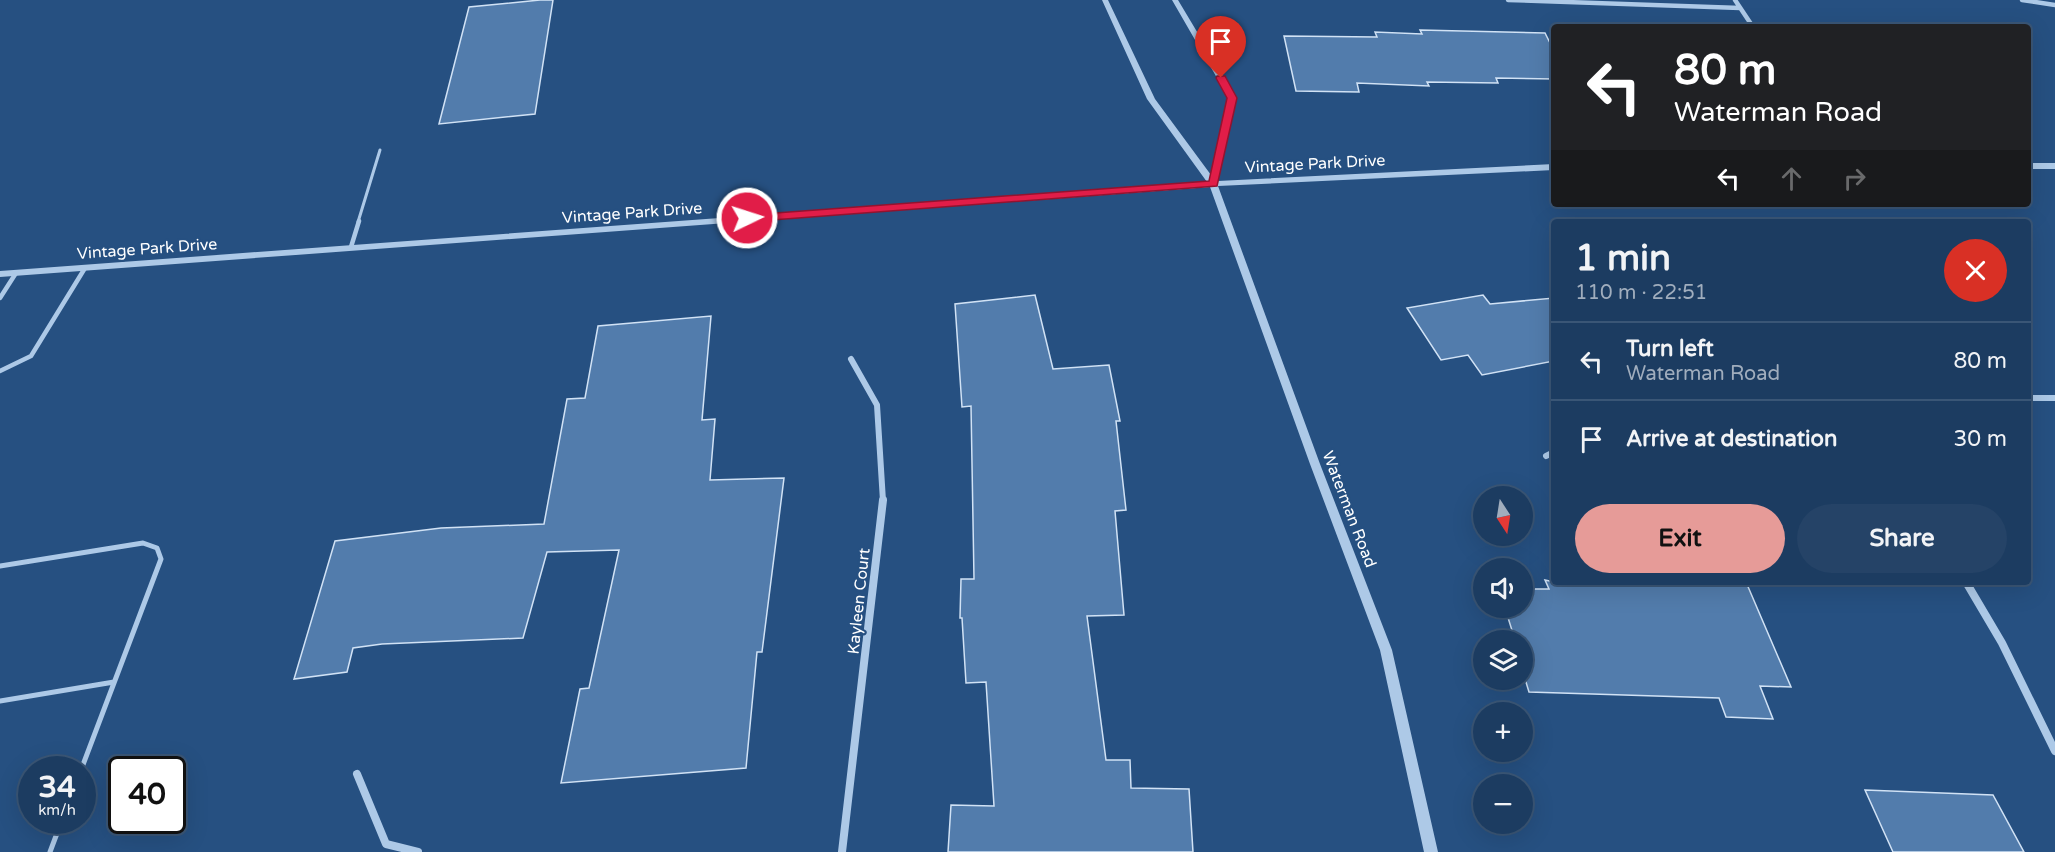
<!DOCTYPE html>
<html lang="en">
<head>
<meta charset="utf-8">
<style>
  :root { --surface:#1c3c61; --page:#254367; --text:#f1f3f6; --muted:#a0adbd; --line:#3a5676; --accent:#e69b98 }
  body { margin:0; font-family:"Varela Round",sans-serif; background:var(--page); color:var(--text); height:100vh; display:flex; flex-direction:column; font-size:22px; white-space:nowrap }
  * { box-sizing:border-box; margin:0 }
  p { font-size:20px; color:var(--muted) }
  .icon { flex:none; width:33px; height:33px; fill:none; stroke:currentColor; stroke-width:2; stroke-linecap:round; stroke-linejoin:round }
  .map { position:relative; flex:1; overflow:hidden }
  .details { position:absolute; left:1551px; top:219px; width:480px; height:366px; display:flex; flex-direction:column; background:var(--surface); border-radius:6px; box-shadow:0 6px 24px #0002,0 0 0 2px var(--line) }
  .details>* { flex:none }
  .top-card { position:absolute; left:1551px; top:24px; width:480px; height:183px; border-radius:6px; box-shadow:0 6px 24px #0002,0 0 0 2px var(--line); background:#202124; color:#fff; overflow:hidden }
  .needle { width:39px; rotate:168deg }
  .tools { position:absolute; left:1473px; top:486px; display:grid; gap:12px }
  .tools a { display:grid; place-items:center; width:60px; height:60px; border-radius:50%; background:var(--surface); box-shadow:0 6px 24px #0002,0 0 0 2px var(--line); font-size:30px }
  .speed { position:absolute; left:18px; top:756px; display:flex; gap:12px; font-size:30px; font-weight:700; text-align:center }
  .speed>* { display:grid; place-content:center; width:78px; height:78px; border-radius:50%; background:var(--surface); box-shadow:0 6px 24px #0002,0 0 0 2px var(--line); line-height:1 }
  .speed small { font-size:15px; font-weight:400 }
  .speed .limit { border:3px solid #111; border-radius:9px; background:#fff; color:#111 }
  .pin { position:absolute; display:grid; place-items:center; width:51px; height:51px; color:#fff; margin:-62px -26px; border-radius:50% 50% 50% 0; rotate:-45deg; box-shadow:0 0 6px #0007 }
  .pin .icon { rotate:45deg }
  .me { position:absolute; width:66px; margin:-33px; rotate:86deg; stroke-linejoin:round; filter:drop-shadow(0 0 4px #0008) }
  .turn { display:flex; align-items:center; gap:21px; height:126px; padding:0 24px; font-size:27px }
  .turn .icon { width:78px; height:78px; stroke-width:2.5 }
  .turn b { display:block; font-size:42px; line-height:51px }
  .lanes { display:flex; align-items:center; height:57px; padding:0 24px; background:#0003; justify-content:center; gap:30px; direction:ltr }
  .lanes .off { opacity:.35 }
  .round { display:grid; place-items:center; flex:none; width:63px; height:63px; border-radius:32px; background:var(--page) }
  .summary { display:flex; align-items:center; justify-content:space-between; height:102px; padding:0 24px }
  h1 { font-size:36px; font-weight:700; line-height:45px }
  .button { display:flex; gap:12px; margin-top:auto; padding:12px 24px }
  .button a { flex:1; height:69px; border-radius:36px; background:var(--accent); color:#111; font-size:24px; font-weight:700; line-height:69px; text-align:center }
  .button a+a { background:var(--page); color:var(--text) }
  ul { padding:0; list-style:none }
  li { display:flex; align-items:center; gap:18px; height:78px; padding:0 24px; border-top:2px solid var(--line) }
  li div { flex:1 }
  li b { display:block; font-size:22px }
  li em { font-style:normal }
  .map>svg:first-child { display:block }
</style>
</head>
<body>
<div class="map">
<svg width="2055" height="852" viewBox="0 0 2055 852">
  <rect width="100%" height="100%" fill="#265081"/>
  <path fill="#527cac" stroke="#d1e2f5" stroke-width="1.5" d="M540 0H553L535 114 439 124 469 7Z
    M1420 30 1545 33 1554 51V79L1496 78 1498 83 1427 82 1429 86 1357 83 1359 92 1296 91 1284 36 1377 37 1375 32 1422 34Z
    M1035 295 1053 369 1109 365 1120 421H1116L1126 510 1115 511 1124 615 1087 616 1106 760H1130L1131 788 1189 789 1193 852H948L951 805 994 806 986 682 966 683 962 618H960L961 579H974L971 406 962 407 955 304Z
    M1483 295 1490 304 1554 298V361L1482 375 1468 355 1441 360 1407 308Z
    M711 316 702 420 715 419 710 480 784 478 762 652H757L746 768 561 783 580 689 589 688 619 550 547 552 523 638 382 644 353 648 347 672 294 679 335 541 441 528 544 524 567 399 585 398 598 326Z
    M1545 580 1554 582H1746L1791 687 1760 686 1773 719 1726 717 1719 698 1529 692 1522 669V640H1515L1505 608H1522V589H1549Z
    M1865 790 1993 795 2024 852H1893Z"/>
  <g fill="none" stroke-linecap="round" stroke-linejoin="round">
    <path stroke="#adc9e7" stroke-width="3" d="M358 222 380 150"/>
    <path stroke="#adc9e7" stroke-width="4.5" d="M351 247 359 221
      M0 298 16 273
      M0 371 31 356 85 268"/>
    <path stroke="#adc9e7" stroke-width="5" d="M0 566 143 543 157 548 161 559 81 770
      M0 701 114 682
      M50 852 62 820"/>
    <path stroke="#adc9e7" stroke-width="4.5" d="M1508 0 1740 8
      M1735 0 1753 27
      M2022 0 2055 5"/>
    <path stroke="#adc9e7" stroke-width="6" d="M851 359 877 405 883 501
      M2028 398H2055
      M1546 456 1554 452"/>
    <path stroke="#adc9e7" stroke-width="8" d="M1966 582 2002 643 2055 751
      M357 774 386 844 418 852
      M842 852 883 500"/>
    <path fill="#adc9e7" fill-rule="evenodd" d="M1102 0H1108L1155 99 1211 175 1228 97 1172 0H1178L1236 97 1218 181 1554 164V170L1218 186 1320 464 1392 650 1438 852H1424L1380 650 1310 464 1210 187 0 277V271L1207 182 1147 99Z
      M2028 163H2055V169H2028Z"/>
  </g>
  <path fill="#e11d48" stroke="#92132f" stroke-width="1.5" d="M1217 76H1225L1237 98 1217 186 747 222 741 218 747 215 1209 181 1227 98 1216 78Z"/>
  <g text-anchor="middle" stroke-width="4.5" stroke-linejoin="round" paint-order="stroke">
    <g font-size="16" fill="#fff" stroke="#265081">
      <text transform="translate(1315 163) rotate(-3)" y="6">Vintage Park Drive</text>
      <text transform="translate(632 212) rotate(-4)" y="6">Vintage Park Drive</text>
      <text transform="translate(147 248) rotate(-4)" y="6">Vintage Park Drive</text>
      <text transform="translate(1350 509) rotate(69)" y="6">Waterman Road</text>
      <text transform="translate(858 601) rotate(-84)" y="6">Kayleen Court</text>
    </g>
  </g>
</svg>
<div class="tools">
<a><svg class="needle" viewBox="-14 -14 28 28"><path d="M0-13l5 13h-10z" fill="#e53935"/><path d="M0 13l5-13h-10z" fill="#a0adbd"/></svg></a>
<a><svg class="icon" aria-label="sound" viewBox="0 0 24 24"><path d="M4 9h4l5-4v14l-5-4H4zM17 9q2 3 0 6"/></svg></a>
<a><svg class="icon" aria-label="layers" viewBox="0 0 24 24"><path d="M12 4l9 5-9 5-9-5zM3 14l9 5 9-5"/></svg></a>
<a>+</a>
<a>−</a>
</div>
<div class="speed"><div>34<small>km/h</small></div><div class="limit">40</div></div>
<div class="pin" style="left:1221px;top:78px;background:#d93025"><svg class="icon" aria-label="arrive" viewBox="0 0 24 24"><path d="M6 21V4h12l-3 4 3 4H6"/></svg></div>
<svg class="me" style="left:747px;top:218px" viewBox="-20 -20 40 40"><circle r="17" fill="#e11d48" stroke="#fff" stroke-width="3"/><path d="M0-11L8 9 0 5-8 9z" fill="#fff"/></svg>
<div class="top-card">
<div class="turn"><svg class="icon" aria-label="left" viewBox="0 0 24 24"><path d="M17 20v-9H6M10 6l-5 5 5 5"/></svg><div><b>80 m</b>Waterman Road</div></div>
<div class="lanes"><svg class="icon" aria-label="left" viewBox="0 0 24 24"><path d="M17 20v-9H6M10 6l-5 5 5 5"/></svg><svg class="icon off" aria-label="ahead" viewBox="0 0 24 24"><path d="M12 20V5M6 11l6-6 6 6"/></svg><svg class="icon off" aria-label="right" viewBox="0 0 24 24"><path d="M7 20v-9h11M14 6l5 5-5 5"/></svg></div>
</div>
<section class="details">
<div class="summary"><div><h1>1 min</h1><p>110 m · 22:51</p></div><a class="round" style="background:#d93025;color:#fff"><svg class="icon" aria-label="close" viewBox="0 0 24 24"><path d="M6 6l12 12M18 6L6 18"/></svg></a></div>
<ul>
<li><svg class="icon" aria-label="left" viewBox="0 0 24 24"><path d="M17 20v-9H6M10 6l-5 5 5 5"/></svg><div><b>Turn left</b><p>Waterman Road</p></div><em>80 m</em></li>
<li><svg class="icon" aria-label="arrive" viewBox="0 0 24 24"><path d="M6 21V4h12l-3 4 3 4H6"/></svg><div><b>Arrive at destination</b></div><em>30 m</em></li>
</ul>
<div class="button"><a>Exit</a><a>Share</a></div>
</section>
</div>
</body>
</html>
